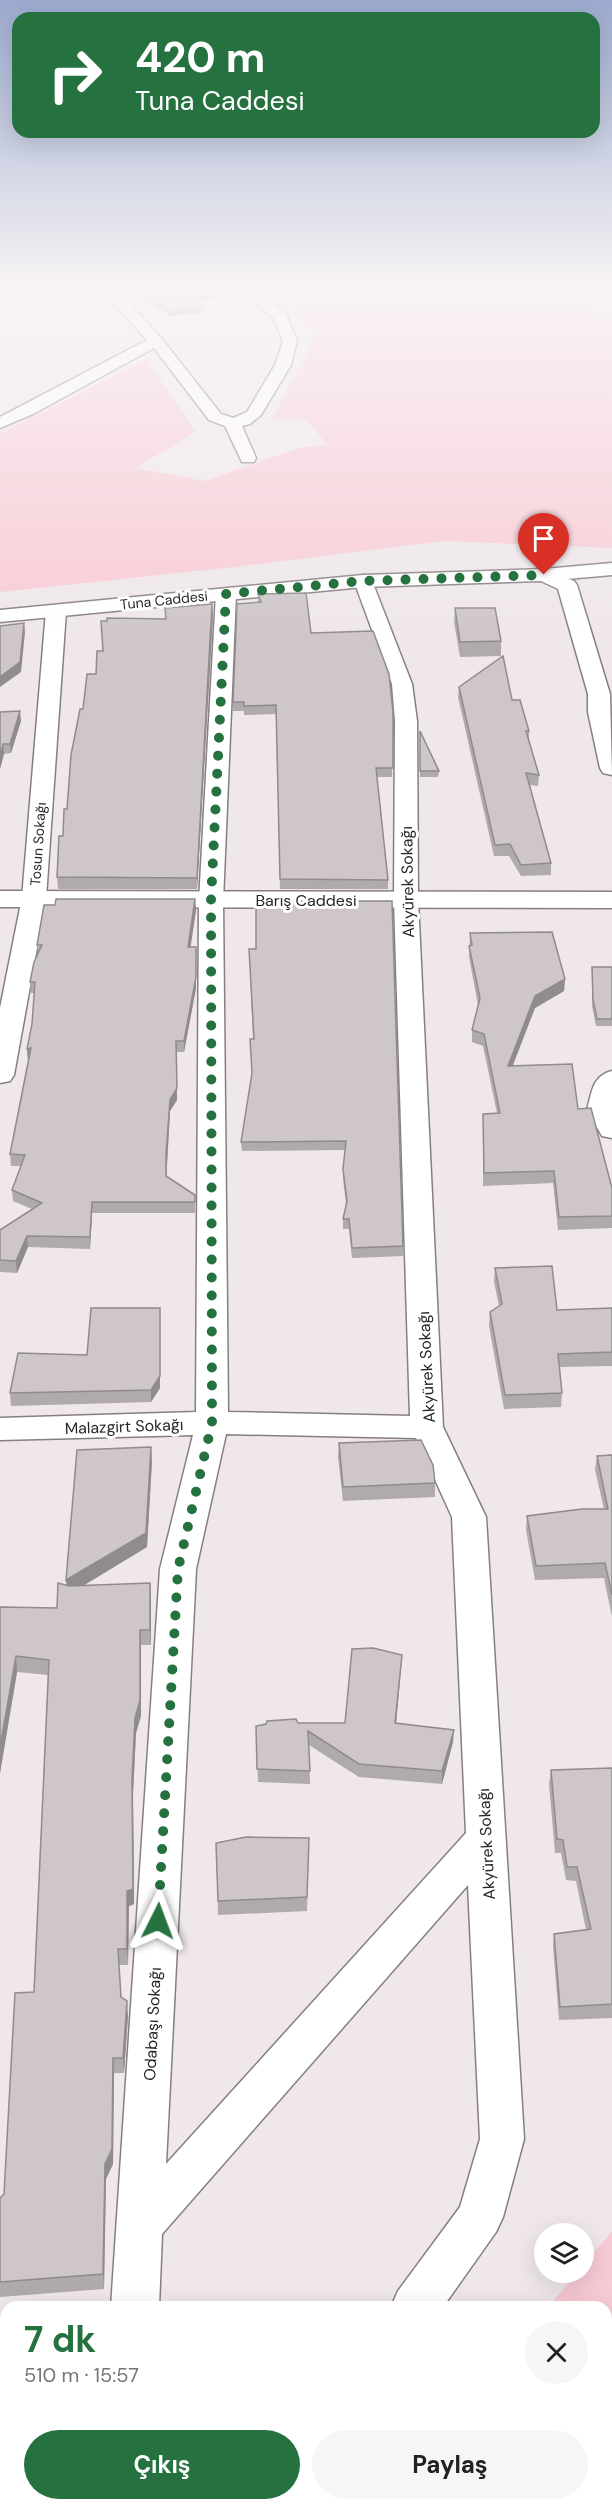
<!DOCTYPE html>
<html lang="tr">
<head>
<meta charset="utf-8">
<style>
  :root { --surface:#fff; --page:#f6f6f6; --text:#202124; --muted:#757577; --accent:#267140 }
  body { margin:0; font-family:"DM Sans",sans-serif; background:var(--page); color:var(--text); height:100vh; display:flex; flex-direction:column; font-size:22px; white-space:nowrap }
  * { box-sizing:border-box; margin:0 }
  p { font-size:20px; color:var(--muted) }
  .icon { flex:none; width:33px; height:33px; fill:none; stroke:currentColor; stroke-width:2; stroke-linecap:round; stroke-linejoin:round }
  .map { position:relative; flex:1; overflow:hidden }
  .details { position:absolute; left:0px; top:2301px; width:612px; height:210px; display:flex; flex-direction:column; background:var(--surface); border-radius:18px 18px 0 0; box-shadow:0 6px 24px #0002 }
  .details>* { flex:none }
  .banner { position:absolute; left:12px; top:12px; width:588px; height:126px; border-radius:18px; box-shadow:0 6px 24px #0002; background:#267140; color:#fff; overflow:hidden }
  .tools { position:absolute; left:534px; top:2223px; display:grid; gap:12px }
  .tools a { display:grid; place-items:center; width:60px; height:60px; border-radius:50%; background:var(--surface); box-shadow:0 6px 24px #0002; font-size:30px }
  .pin { position:absolute; display:grid; place-items:center; width:51px; height:51px; color:#fff; margin:-62px -26px; border-radius:50% 50% 50% 0; rotate:-45deg; box-shadow:0 0 6px #0007 }
  .pin .icon { rotate:45deg }
  .me { position:absolute; width:66px; margin:-33px; rotate:3deg; stroke-linejoin:round; filter:drop-shadow(0 0 4px #0008) }
  .turn { display:flex; align-items:center; gap:21px; height:126px; padding:0 24px; font-size:27px }
  .turn .icon { width:78px; height:78px; stroke-width:2.5 }
  .turn b { display:block; font-size:42px; line-height:51px }
  .round { display:grid; place-items:center; flex:none; width:63px; height:63px; border-radius:32px; background:var(--page) }
  .summary { display:flex; align-items:center; justify-content:space-between; height:102px; padding:0 24px }
  h1 { font-size:36px; font-weight:700; line-height:45px; color:var(--accent) }
  .cta { display:flex; gap:12px; margin-top:auto; padding:12px 24px }
  .cta a { flex:1; height:69px; border-radius:36px; background:var(--accent); color:#fff; font-size:24px; font-weight:700; line-height:69px; text-align:center }
  .cta a+a { background:var(--page); color:var(--text) }
  .map>svg:first-child { display:block }
</style>
</head>
<body>
<div class="map">
<svg width="612" height="2511" viewBox="0 0 612 2511">
  <rect width="100%" height="100%" fill="#efe7e9"/>
  <path fill="#f8cad5" d="M274 286H564L612 316V548L444 541 234 567 0 592V434L147 359 196 432 135 468 204 481 299 448 327 445 306 419H272L309 350 313 333Z
    M612 2231V2511H284L294 2505H606V2307H548L577 2273 584 2272V2265Z"/>
  <g fill="none" stroke-linecap="round" stroke-linejoin="round">
    <defs>
      <path id="street" d="M98 286H113L161 338 221 414 233 418 247 412 275 365 283 341 274 319 239 286H255L286 314 297 341 291 365 261 415 250 424 242 426 256 458 254 462H242L225 426 209 420 154 348 33 414 0 428V417L147 340Z
        M612 563V575L544 581 537 579 535 575 537 571 544 569Z
        M363 575 370 577 372 581 412 684 417 721 418 900 443 1427 486 1517 524 2139 503 2217 496 2232 443 2307H391L398 2291 460 2207 480 2139 468 1885 162 2234 159 2307H111L160 1569 193 1435 0 1440V1418L196 1412 199 901 216 594 219 590H233L236 594 223 901 228 1412 410 1416 394 900 395 721 392 684 354 581 356 577ZM226 1434 416 1438 452 1517 466 1833 166 2164 196 1569Z
        M56 605 63 607 66 611 46 898 14 1075 10 1081 0 1083V1008L22 898 46 611 49 607Z
        M612 1071V1138L602 1136 587 1110C592 1092 592 1076 612 1071Z
        M6 2453V2503L0 2504V2454Z"/>
      <path id="secondary" d="M595 286H612V297Z
        M544 569 574 581 577 585 610 694 612 775 603 773 600 768 588 712V694L558 589 541 581 363 587 0 622V610L363 575Z
        M0 891 612 892V908L0 907Z"/>
    </defs>
    <use href="#street" stroke="#867f81" stroke-width="3"/>
    <use href="#secondary" stroke="#867f81" stroke-width="3"/>
    <use href="#street" fill="#fff" fill-rule="evenodd"/>
    <use href="#secondary" fill="#fff" fill-rule="evenodd"/>
  </g>
  <path fill="#b1aaac" d="M129 286H208L221 298 197 300 204 308V312L169 316Z
    M258 594 311 633 393 712 392 777H377L388 880V889H280L276 714 244 715V711H233V702L258 602Z
    M212 604 213 615 197 889H58L57 877 63 836 83 709 96 674 103 651 166 619Z
    M455 608 501 641V656L460 657 454 622Z
    M459 687 512 700 529 731V740L539 775 538 786 530 785 551 863V875L521 876 509 856H494L458 697Z
    M0 712 21 721 11 753 4 754 0 769Z
    M420 731 439 771 438 777H420Z
    M195 899 196 910 190 947 196 958V988L184 1052H176L177 1100 170 1111 167 1165V1176L195 1195V1213H92L90 1249 28 1247 17 1273 0 1272V1230L32 1209 13 1201 12 1190 21 1166H11L10 1154 28 1060 27 1049 32 1024 35 993H31L30 982 38 954 37 945Z
    M470 933 565 979 564 991 535 1008 512 1066 578 1109 612 1188V1228L558 1230 553 1183 483 1186V1114L497 1113 483 1046 472 1042V1030L478 1005 469 957Z
    M249 949 403 1246V1256L352 1258 349 1229H343V1219L346 1204 343 1179 345 1150 242 1151 241 1142 252 1075 253 1039Z
    M592 967H612V1026H596L592 1006Z
    M495 1268 557 1310 612 1308V1366L560 1367 562 1393 561 1407 504 1409 489 1326 490 1312 499 1306 494 1282Z
    M160 1321V1388L151 1402 11 1406 10 1393Z
    M339 1443 435 1483V1497L343 1501 338 1457Z
    M612 1455V1617L604 1578 535 1580 526 1530 527 1516 604 1509 595 1470 597 1456Z
    M152 1461 147 1547 82 1586 150 1583 151 1598V1645H141V1716L136 1733 133 1794 134 1904 129 1906 128 1965H119L121 1997 128 2016 124 2073H114L113 2164 106 2179 104 2289 0 2297V2198L4 2194 34 1992 48 1675 17 1672 0 1773V1607L57 1608 67 1586 66 1580Z
    M402 1655 396 1723 453 1742 442 1784 359 1777 309 1745 310 1784 258 1782 256 1726 298 1723H345Z
    M612 1768V2018L559 2020 553 1947 554 1934 586 1930 576 1881 566 1880 561 1853H555L549 1784 551 1770Z
    M309 1838 307 1911 218 1915 216 1843Z"/>
  <path fill="#908b8c" d="M0 286H19L0 290Z
    M221 293V298L193 301V296Z
    M204 308V312L169 316 168 311Z
    M212 604 213 615 197 889V878Z
    M24 623 25 632 21 672 0 687V677Z
    M20 711 21 721 11 753 10 744Z
    M3 744 4 754 0 769V756Z
    M195 899 196 910 189 958 188 947Z
    M196 958V988L184 1052V1041Z
    M565 979 564 991 535 1008 508 1078V1066L535 996Z
    M176 1041 177 1100 170 1111 167 1165 166 1154 170 1100Z
    M31 1048 28 1060 27 1049Z
    M92 1202V1213L90 1249V1237Z
    M27 1236 28 1247 17 1273 16 1261Z
    M160 1308V1388L151 1402V1390Z
    M151 1447 152 1461 147 1547 68 1595 66 1580Z
    M150 1583 151 1598V1645L150 1630Z
    M140 1630 141 1645V1716L136 1733 133 1794 134 1904 129 1906 128 1965 127 1949V1891L135 1718Z
    M402 1655 401 1668 395 1736V1723Z
    M16 1656 17 1672 0 1773V1747Z
    M454 1730 453 1742 442 1784V1771Z
    M127 2001 128 2016 124 2073 123 2058Z
    M113 2058 114 2073 113 2164 106 2179 104 2289 103 2274 105 2164Z"/>
  <path fill="#cec6c8" stroke="#908b8c" stroke-width="1.5" d="M135 286H208L221 293 193 296 204 308 168 311Z
    M306 593 311 633 373 631 389 674 393 712V768H376L388 880 280 879 276 705 244 706V702H233L237 604 261 602 258 594Z
    M212 604 197 878 57 877 59 836H63L64 809H67L71 755 80 709H83L87 674H96L97 651H103L101 621H107V618L166 619 165 608Z
    M455 608H495L501 641 460 642Z
    M24 623 20 662 0 677V626Z
    M503 656 512 700H520L529 731H526L539 775 526 773 551 863 521 865 510 844 495 845 459 687Z
    M20 711 10 744H3L0 756V712Z
    M420 731 439 771H420Z
    M56 899H195L188 947H196V977L184 1041H176L177 1088 170 1100 166 1154V1176L195 1195V1202H92L90 1237 27 1236 16 1261 0 1260V1230L42 1203 12 1190 25 1155 10 1154 31 1048 27 1049 32 1024 35 982H30L34 962 42 945H37L44 905H55Z
    M281 901H392L403 1246 352 1248 349 1219H343L347 1201 343 1169 346 1141 241 1142 252 1073 250 1039H254L249 949H256V908H281Z
    M552 932 565 979 535 996 508 1066 572 1064 578 1109 591 1108 612 1188V1216L559 1217 554 1171 484 1173 483 1114 500 1113 484 1034 472 1030 480 998 469 946 472 945 470 933Z
    M592 967H612V1019H597L593 999Z
    M552 1266 557 1310 612 1308V1352L558 1354 562 1393 505 1395 490 1312 502 1304 495 1268Z
    M91 1308H160V1376L151 1390 10 1393 18 1353 87 1355Z
    M421 1440 433 1465 435 1483 343 1487 339 1443Z
    M151 1447 146 1533 66 1580 77 1450Z
    M612 1455V1595L605 1563 536 1566 527 1516 582 1509H608L597 1456Z
    M58 1583 69 1586 150 1583V1630H140V1700L135 1718 132 1779 133 1889 127 1891V1949H118L121 1997 127 2001 123 2058H113L112 2149 105 2164 103 2274 0 2282V2198L4 2194 15 1993 34 1992 49 1660 16 1656 0 1747V1607L57 1608Z
    M373 1648 402 1655 395 1723 454 1730 442 1771 359 1764 308 1731 310 1771 257 1769 256 1726 266 1724 267 1721 296 1719 298 1723H345L352 1649Z
    M612 1768V2004L560 2007 554 1934 591 1929 577 1867H567L563 1840 557 1839 551 1770Z
    M246 1837 309 1838 307 1897 218 1901 216 1843Z
    M103 2505H235L237 2509 233 2511H91Z"/>
  <linearGradient id="sky" x2="0" y2="1"><stop stop-color="#9baace"/><stop offset="0.45" stop-color="#f8f4f5"/><stop offset="1" stop-color="#f8f4f5" stop-opacity="0"/></linearGradient>
  <rect width="612" height="638" fill="url(#sky)"/>
  <g fill="none" stroke-linecap="round" stroke-linejoin="round">
    <path stroke="#267140" stroke-width="10" stroke-dasharray="0 18" d="M158 1921 178 1569 212 1423 211 900 226 594 363 581 544 575"/>
  </g>
  <g text-anchor="middle" stroke-width="6" stroke-linejoin="round" paint-order="stroke">
    <g font-size="14" fill="#292627" stroke="#fff">
      <text transform="translate(164 600) rotate(-6)" y="5">Tuna Caddesi</text>
      <text transform="translate(38 844) rotate(-86)" y="5">Tosun Sokağı</text>
    </g>
    <g font-size="16" fill="#292627" stroke="#fff">
      <text transform="translate(407 882) rotate(-91)" y="6">Akyürek Sokağı</text>
      <text x="306" y="906">Barış Caddesi</text>
      <text transform="translate(426 1367) rotate(-93)" y="6">Akyürek Sokağı</text>
      <text transform="translate(124 1426) rotate(-2)" y="6">Malazgirt Sokağı</text>
      <text transform="translate(486 1844) rotate(-93)" y="6">Akyürek Sokağı</text>
      <text transform="translate(152 2024) rotate(-87)" y="6">Odabaşı Sokağı</text>
    </g>
  </g>
</svg>
<div class="tools">
<a><svg class="icon" aria-label="layers" viewBox="0 0 24 24"><path d="M12 4l9 5-9 5-9-5zM3 14l9 5 9-5"/></svg></a>
</div>
<div class="pin" style="left:544px;top:575px;background:#d93025"><svg class="icon" aria-label="arrive" viewBox="0 0 24 24"><path d="M6 21V4h12l-3 4 3 4H6"/></svg></div>
<svg class="me" style="left:158px;top:1921px" viewBox="-20 -20 40 40"><path d="M0-17L14 15 0 8-14 15z" fill="#267140" stroke="#fff" stroke-width="4"/></svg>
<div class="banner">
<div class="turn"><svg class="icon" aria-label="right" viewBox="0 0 24 24"><path d="M7 20v-9h11M14 6l5 5-5 5"/></svg><div><b>420 m</b>Tuna Caddesi</div></div>
</div>
<section class="details">
<div class="summary"><div><h1>7 dk</h1><p>510 m · 15:57</p></div><a class="round"><svg class="icon" aria-label="close" viewBox="0 0 24 24"><path d="M6 6l12 12M18 6L6 18"/></svg></a></div>
<div class="cta"><a>Çıkış</a><a>Paylaş</a></div>
</section>
</div>
</body>
</html>
